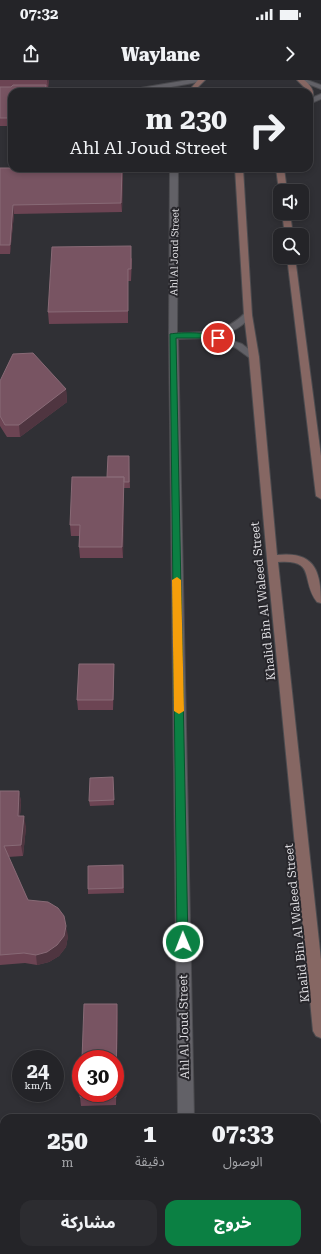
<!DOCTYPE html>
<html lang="ar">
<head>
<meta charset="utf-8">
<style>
  :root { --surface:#242428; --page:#2c2c30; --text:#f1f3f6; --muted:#a3a4a8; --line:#414145; --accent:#0b8043 }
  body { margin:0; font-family:"Roboto Serif","Noto Sans Arabic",serif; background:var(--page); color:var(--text); direction:rtl; height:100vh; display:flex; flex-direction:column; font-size:15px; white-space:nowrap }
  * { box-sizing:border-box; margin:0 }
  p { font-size:13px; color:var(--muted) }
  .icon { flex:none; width:22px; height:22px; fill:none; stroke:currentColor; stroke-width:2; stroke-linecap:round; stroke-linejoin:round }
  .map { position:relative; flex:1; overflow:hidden; direction:ltr }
  .side { position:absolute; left:0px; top:1034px; width:321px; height:140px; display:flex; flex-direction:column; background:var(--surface); border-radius:12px 12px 0 0; box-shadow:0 2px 6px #0003,0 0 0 1px var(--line); direction:rtl }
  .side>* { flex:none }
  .top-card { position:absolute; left:8px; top:8px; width:305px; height:84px; border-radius:12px; box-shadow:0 2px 6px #0003,0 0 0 1px var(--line); direction:rtl; background:#242428; color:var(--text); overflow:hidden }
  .fabs { position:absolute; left:273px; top:104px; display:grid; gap:8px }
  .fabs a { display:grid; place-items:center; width:36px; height:36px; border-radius:8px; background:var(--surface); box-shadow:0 2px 6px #0003,0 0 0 1px var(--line); font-size:20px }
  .speed { position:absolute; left:12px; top:970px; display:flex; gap:8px; font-size:20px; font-weight:700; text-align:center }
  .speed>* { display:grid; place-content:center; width:52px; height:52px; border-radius:50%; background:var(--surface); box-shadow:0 2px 6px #0003,0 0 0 1px var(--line); line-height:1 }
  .speed small { font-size:10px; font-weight:400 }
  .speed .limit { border:6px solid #d22; background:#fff; color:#111 }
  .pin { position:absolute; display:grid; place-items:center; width:34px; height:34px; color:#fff; margin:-17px; border:2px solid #fff; border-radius:50%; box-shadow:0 1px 4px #0007 }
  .me { position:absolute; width:44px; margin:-22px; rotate:359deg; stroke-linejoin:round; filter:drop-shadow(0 0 3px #0008) }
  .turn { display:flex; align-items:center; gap:14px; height:84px; padding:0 20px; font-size:18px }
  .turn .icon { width:52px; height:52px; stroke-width:2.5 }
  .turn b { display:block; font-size:28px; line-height:34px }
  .eta { display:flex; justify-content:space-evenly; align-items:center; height:68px; text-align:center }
  .eta b { font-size:24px; font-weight:800; line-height:28px }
  .button { display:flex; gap:8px; margin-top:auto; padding:8px 20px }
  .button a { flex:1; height:46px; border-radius:12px; background:var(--accent); color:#fff; font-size:16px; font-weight:800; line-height:46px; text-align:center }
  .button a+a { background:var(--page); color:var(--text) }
  .status { display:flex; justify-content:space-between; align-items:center; height:28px; padding:0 20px; background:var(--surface); direction:ltr }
  .status svg { height:11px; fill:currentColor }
  header { display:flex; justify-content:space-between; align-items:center; height:52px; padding:0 20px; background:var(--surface); font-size:18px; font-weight:800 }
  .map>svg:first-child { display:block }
</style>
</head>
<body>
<div class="status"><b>07:32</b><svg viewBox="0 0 49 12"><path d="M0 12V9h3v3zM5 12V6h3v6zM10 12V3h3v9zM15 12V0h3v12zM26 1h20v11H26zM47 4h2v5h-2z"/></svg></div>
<header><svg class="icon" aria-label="forward" viewBox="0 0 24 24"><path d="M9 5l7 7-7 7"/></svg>Waylane<svg class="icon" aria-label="share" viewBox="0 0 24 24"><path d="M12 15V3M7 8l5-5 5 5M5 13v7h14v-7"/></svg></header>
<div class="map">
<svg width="321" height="1174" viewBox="0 0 321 1174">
  <rect width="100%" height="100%" fill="#303035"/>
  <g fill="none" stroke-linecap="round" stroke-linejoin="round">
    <defs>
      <path id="street" d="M188 0H201L198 2 144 12H12V14H0V10H129Z
        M298 0H307L321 5V9Z
        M321 14V19L309 24V19Z
        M170 88H178L177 253C203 253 226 253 245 233H251L252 235C243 247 232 252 218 256L242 264 259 277 254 280 251 279 236 268 220 261 206 258 178 259 194 1038H178L169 256Z
        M179 1170H197V1174H179Z"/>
      <path id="secondary" d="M198 0H205L198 7 197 12H191L192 7Z
        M297 0H304C312 6 316 13 311 22L309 23V12H307L305 8Z
        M235 88H243L252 235 259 277 277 475C314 471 321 490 321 523L317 522C300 500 317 479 278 482L321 880V958L316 956 313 951 267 479 249 277 244 235Z
        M276 88H284L287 111H279Z
        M282 133H290L293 155H285Z
        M287 177H295L321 376V419L316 416Z"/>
    </defs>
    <use href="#street" stroke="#4b4b4f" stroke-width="2"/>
    <use href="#secondary" stroke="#4b4b4f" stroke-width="2"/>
    <use href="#street" fill="#626167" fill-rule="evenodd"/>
    <use href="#secondary" fill="#866763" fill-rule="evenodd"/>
  </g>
  <path fill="#6c4453" d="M0 0H49L48 8H46L47 12H12V46H0Z
    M0 88H123L122 132 14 134 10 174H0Z
    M132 178 131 201H128V243L49 244 48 232Z
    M0 301 66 309 67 322 20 357H7L0 346Z
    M129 376 130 408H124L123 478H80L79 467V456H71L70 445 107 397Z
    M114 584V594L113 630H78L77 620Z
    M113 697 114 725 90 726 89 721Z
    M0 711H19L21 722 20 736 26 747 23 776 8 777 28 820 68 856 66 867 59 876 49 882 37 885 25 883 0 885Z
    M123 785 124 813 88 814V809Z
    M118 932 116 1025 81 1026 80 1017Z"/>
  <path fill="#4f3540" d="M47 0H49L48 8Z
    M122 88H123L122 132 121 123Z
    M13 125 14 134 10 174V165Z
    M66 309 67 322 20 357 19 345Z
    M124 397V408L123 478 122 467Z
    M114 584V594L113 630V620Z
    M19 711 21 722 19 747 18 736Z
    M24 736 26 747 23 776 21 765Z
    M66 846 68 856 66 867 59 876 49 882 37 885 36 875Z
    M117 924 118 932 116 1025V1017Z"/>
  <path fill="#785462" stroke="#886a76" d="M13 5H46L45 12H12V38H0V7H11Z
    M0 88H122L121 123 13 125 10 165H0Z
    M131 166V189H128V231L48 232 52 167Z
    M33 273 66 309 19 345H5L0 336V301L13 274Z
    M108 376H129V402H124V397H107Z
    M72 397H124L122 467H79L80 445H70Z
    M79 584H114L113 620H77Z
    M113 697 114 720 89 721 90 698Z
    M0 711H19L18 736H24L21 765 4 766 28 820 48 822 58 828 64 836 66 846 64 856 57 865 47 872 36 875 24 873 0 875Z
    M123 785V808L88 809V786Z
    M84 924H117L116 1017H80L81 1001V1013H115V979H82Z"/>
  <path fill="#0b8043" stroke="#07532c" d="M170 254C181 252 213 252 222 258L218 260 203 258H176L188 862 187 866 183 867 179 866 177 862Z"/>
  <path fill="#f59e0b" d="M177 497 181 500 184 631 179 634 174 631 172 500Z"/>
  <g text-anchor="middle" stroke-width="4" stroke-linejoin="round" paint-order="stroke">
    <g font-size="10" fill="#dedde1" stroke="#27262b">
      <text transform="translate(174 172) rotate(-89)" y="4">Ahl Al Joud Street</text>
    </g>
    <g font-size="12" fill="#dedde1" stroke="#27262b">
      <text transform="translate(263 521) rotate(-96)" y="4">Khalid Bin Al Waleed Street</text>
      <text transform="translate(297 843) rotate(-96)" y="4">Khalid Bin Al Waleed Street</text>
      <text transform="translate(184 947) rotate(-91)" y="4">Ahl Al Joud Street</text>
    </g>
  </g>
</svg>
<div class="fabs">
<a><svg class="icon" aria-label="sound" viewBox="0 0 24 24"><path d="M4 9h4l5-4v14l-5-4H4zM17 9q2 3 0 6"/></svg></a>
<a><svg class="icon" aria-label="search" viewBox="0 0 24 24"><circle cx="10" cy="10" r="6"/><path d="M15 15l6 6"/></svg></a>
</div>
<div class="speed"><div>24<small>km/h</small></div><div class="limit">30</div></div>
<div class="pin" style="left:218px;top:258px;background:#d93025"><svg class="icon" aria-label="arrive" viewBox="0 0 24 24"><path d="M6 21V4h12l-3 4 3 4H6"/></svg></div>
<svg class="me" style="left:183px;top:862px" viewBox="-20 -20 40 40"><circle r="17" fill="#0b8043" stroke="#fff" stroke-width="3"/><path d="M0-11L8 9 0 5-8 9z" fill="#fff"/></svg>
<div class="top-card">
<div class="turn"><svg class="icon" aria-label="right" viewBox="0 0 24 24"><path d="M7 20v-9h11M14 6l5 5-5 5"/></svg><div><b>230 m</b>Ahl Al Joud Street</div></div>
</div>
<section class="side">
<div class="eta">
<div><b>07:33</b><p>الوصول</p></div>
<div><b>1</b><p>دقيقة</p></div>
<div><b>250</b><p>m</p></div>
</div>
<div class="button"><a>خروج</a><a>مشاركة</a></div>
</section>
</div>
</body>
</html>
